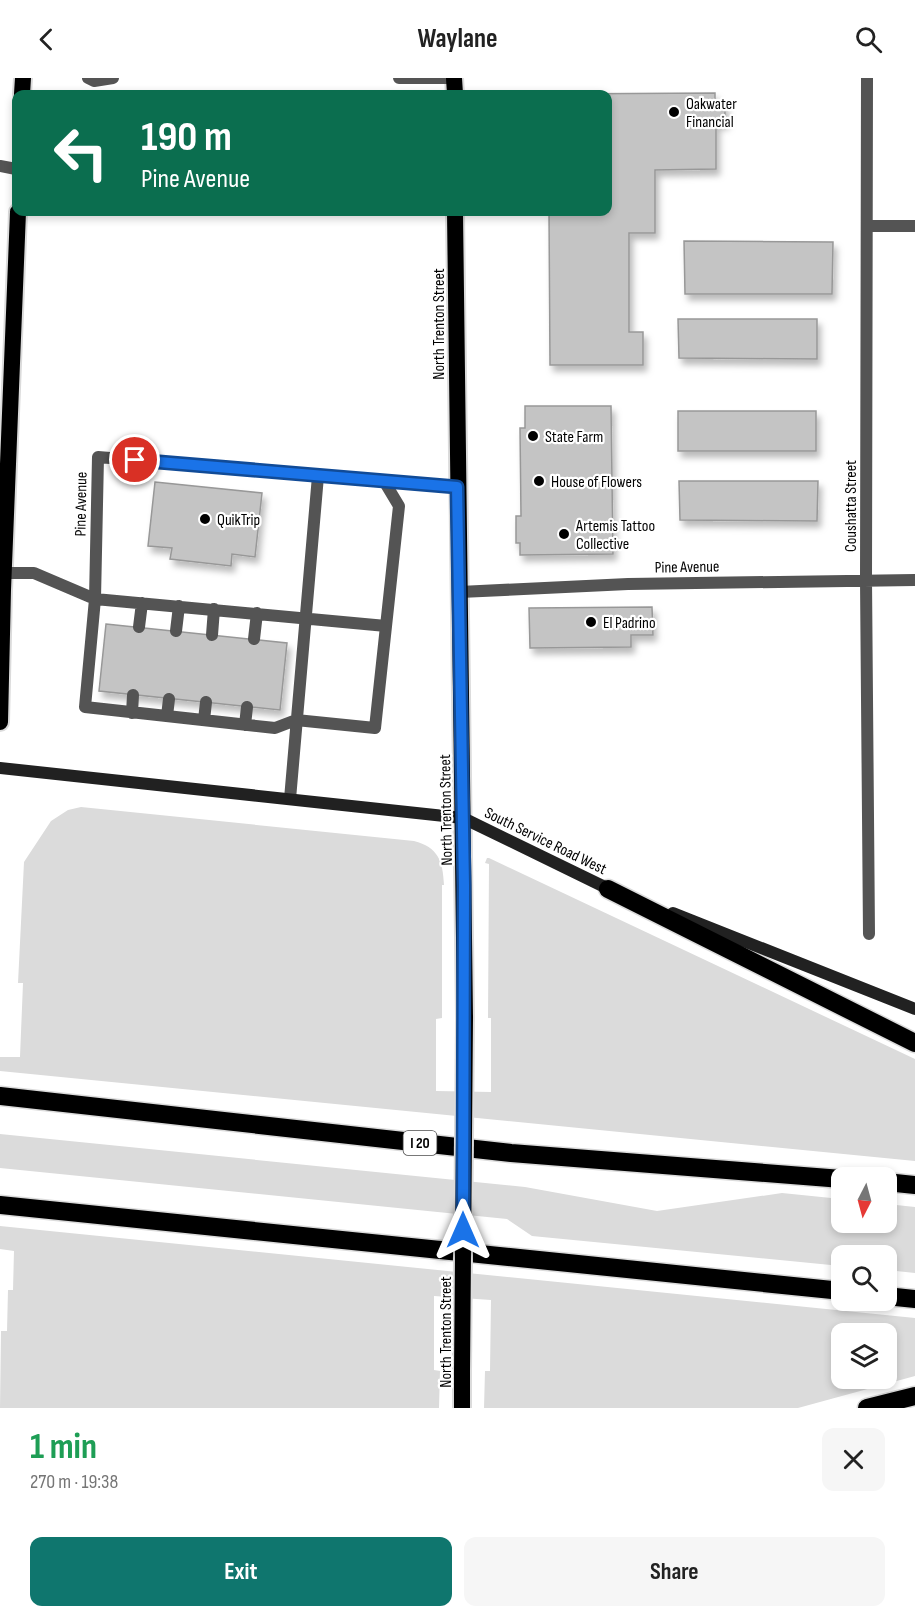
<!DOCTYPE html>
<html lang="en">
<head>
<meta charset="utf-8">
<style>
  :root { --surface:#fff; --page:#f6f6f6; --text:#222; --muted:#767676; --accent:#0f766e }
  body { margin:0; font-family:"Sofia Sans Condensed",sans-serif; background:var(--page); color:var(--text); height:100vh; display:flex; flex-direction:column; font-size:22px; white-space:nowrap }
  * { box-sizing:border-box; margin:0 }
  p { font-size:20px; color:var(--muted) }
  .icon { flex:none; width:33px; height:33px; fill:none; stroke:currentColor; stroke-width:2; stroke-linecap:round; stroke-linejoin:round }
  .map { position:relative; height:1330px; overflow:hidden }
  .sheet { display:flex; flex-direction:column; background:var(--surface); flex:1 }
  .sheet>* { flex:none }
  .banner { position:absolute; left:12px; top:12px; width:600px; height:126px; border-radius:12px; box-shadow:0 3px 9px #0003; background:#0b6e4f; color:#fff; overflow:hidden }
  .needle { width:39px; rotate:186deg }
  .fabs { position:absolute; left:831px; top:1089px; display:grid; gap:12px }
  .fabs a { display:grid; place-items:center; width:66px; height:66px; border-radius:12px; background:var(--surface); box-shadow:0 3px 9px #0003; font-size:30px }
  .pin { position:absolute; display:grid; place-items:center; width:51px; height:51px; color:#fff; margin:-26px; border:3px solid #fff; border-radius:50%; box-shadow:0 2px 6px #0007 }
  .me { position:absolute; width:66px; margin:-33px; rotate:0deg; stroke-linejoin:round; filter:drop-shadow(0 0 4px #0008) }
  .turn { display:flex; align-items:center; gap:21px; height:126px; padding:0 30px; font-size:27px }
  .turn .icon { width:78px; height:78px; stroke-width:2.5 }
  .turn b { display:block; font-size:42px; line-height:51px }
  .round { display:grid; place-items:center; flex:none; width:63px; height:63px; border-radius:12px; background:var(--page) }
  .summary { display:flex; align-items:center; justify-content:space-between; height:102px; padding:0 30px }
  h1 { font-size:36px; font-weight:700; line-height:45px; color:#1e9e55 }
  .action { display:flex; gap:12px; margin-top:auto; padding:12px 30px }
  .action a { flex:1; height:69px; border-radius:12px; background:var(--accent); color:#fff; font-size:24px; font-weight:700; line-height:69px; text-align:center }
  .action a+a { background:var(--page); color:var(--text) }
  header { display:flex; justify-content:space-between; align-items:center; height:78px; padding:0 30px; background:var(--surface); font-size:27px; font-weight:700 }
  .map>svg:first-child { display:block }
</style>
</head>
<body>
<header><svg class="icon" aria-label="back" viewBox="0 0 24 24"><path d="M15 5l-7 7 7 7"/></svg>Waylane<svg class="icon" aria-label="search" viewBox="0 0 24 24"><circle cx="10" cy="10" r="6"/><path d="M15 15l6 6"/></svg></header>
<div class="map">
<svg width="915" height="1330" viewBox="0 0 915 1330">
  <defs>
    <filter id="shadow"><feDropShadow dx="3.5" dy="6" stdDeviation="3" flood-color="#0004"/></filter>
  </defs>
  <rect width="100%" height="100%" fill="#fff"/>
  <path fill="#dbdbdb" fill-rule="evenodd" d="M81 729 414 763C438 769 443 783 444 807H442V940L436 941V1013L491 1014V940H488L489 786 485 785 487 780H489L915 981V1083L0 993V979H20L23 905H18L24 784 51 743 68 732Z
    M0 1056 525 1109 657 1133 782 1115 841 1121 842 1144H886L887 1126 915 1129V1195L887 1192 886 1178H842L841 1188 532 1158 507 1141 0 1090Z
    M0 1148 915 1240V1298L798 1330H484L485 1293H490L491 1222 434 1218V1292L440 1293 439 1330H0L1 1253H7L8 1212H13L14 1173 0 1171ZM842 1256H886V1300H842Z"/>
  <path fill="#c4c4c4" stroke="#989898" stroke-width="1.5" filter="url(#shadow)" d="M715 15V26H725V45H716V91L655 92V155H629V254H643V287H550L549 134H608V16H547Z
    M684 163 833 164 832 216H685Z
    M678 241H817V281L679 280Z
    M525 328H611L613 476 520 477V465H516V438H521L520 350H525Z
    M678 333H816V373H678Z
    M679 403H818L817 443 680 442Z
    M155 404 262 415 255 479 232 476 231 488 170 481 172 470 148 468Z
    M652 529 653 557H631V569L530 570 529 530Z
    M106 546 287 565 280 632 99 613Z"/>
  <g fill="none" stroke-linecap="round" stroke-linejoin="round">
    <defs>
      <path id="trunk" d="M454 0 455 16
        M22 16 23 0
        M455 134 465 940
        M0 644 3 512 18 134
        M462 1330V1294"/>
      <path id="motorway" d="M608 811 915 965
        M0 1018 511 1075 842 1101
        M886 1104 915 1107
        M0 1127 842 1213
        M886 1218 915 1221
        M867 1330 915 1318"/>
    </defs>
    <use href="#trunk" stroke="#dbdbdb" stroke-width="20"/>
    <use href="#motorway" stroke="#dbdbdb" stroke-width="21"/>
    <path stroke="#545454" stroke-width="12" d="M88 0 94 3 113 0
      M399 0H456
      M384 403 399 428 375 650 296 642 275 650 85 629 95 521 386 548
      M4 495H34L95 521 98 379 457 409
      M139 549 142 525
      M176 553 179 528
      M212 557 214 531
      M254 561 257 535
      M132 635 133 617
      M167 638 169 621
      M204 642 206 624
      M245 647 247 629
      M290 721 318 398"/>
    <path stroke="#545454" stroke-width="12" d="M867 0 866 502 869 856
      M0 88 16 91
      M867 148H915
      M460 514 628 506 915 502"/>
    <path stroke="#212121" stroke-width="12" d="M0 690 463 740 615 814
      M673 835 915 931"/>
    <use href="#trunk" stroke="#000" stroke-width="16"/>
    <use href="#motorway" stroke="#000" stroke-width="18"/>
    <defs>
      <path id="trunk-bridge" d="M462 1294 465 940"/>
    </defs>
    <use href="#trunk-bridge" stroke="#dbdbdb" stroke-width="20" stroke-linecap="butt"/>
    <use href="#trunk-bridge" stroke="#000" stroke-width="16"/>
  </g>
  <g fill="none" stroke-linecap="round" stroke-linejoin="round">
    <defs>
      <path id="route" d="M135 382 457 409 464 807 463 1152"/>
    </defs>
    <use href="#route" stroke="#114b97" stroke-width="15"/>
    <use href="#route" stroke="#1a73e8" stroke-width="10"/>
  </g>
  <g fill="#000" stroke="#fff" stroke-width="2">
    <circle cx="674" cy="34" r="6"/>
    <circle cx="533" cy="358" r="6"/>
    <circle cx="539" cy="403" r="6"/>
    <circle cx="205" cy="441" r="6"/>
    <circle cx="564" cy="456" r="6"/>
    <circle cx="591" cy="544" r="6"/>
  </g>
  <g text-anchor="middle" stroke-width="4.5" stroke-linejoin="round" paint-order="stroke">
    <rect fill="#fff" stroke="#4c4c4c" stroke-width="1.5" x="403.5" y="1053" width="33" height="24" rx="4.5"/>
    <g font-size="15" font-weight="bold" fill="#000">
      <text x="420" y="1070">I 20</text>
    </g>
    <g font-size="16" fill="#000" stroke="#fff" text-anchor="start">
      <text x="686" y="31">Oakwater<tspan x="686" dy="18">Financial</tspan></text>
      <text x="545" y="364">State Farm</text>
      <text x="551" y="409">House of Flowers</text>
      <text x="217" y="447">QuikTrip</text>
      <text x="576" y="453">Artemis Tattoo<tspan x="576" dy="18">Collective</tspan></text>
      <text x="603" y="550">El Padrino</text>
    </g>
    <g font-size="16" fill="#000" stroke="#fff">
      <text transform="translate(438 246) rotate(-90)" y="6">North Trenton Street</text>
      <text transform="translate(80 426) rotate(-89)" y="6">Pine Avenue</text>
      <text transform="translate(850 428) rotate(-90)" y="6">Coushatta Street</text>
      <text transform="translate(687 488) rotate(-1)" y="6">Pine Avenue</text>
      <text transform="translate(445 732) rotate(-91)" y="6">North Trenton Street</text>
      <text transform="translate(546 762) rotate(26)" y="6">South Service Road West</text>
      <text transform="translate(445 1254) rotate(-90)" y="6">North Trenton Street</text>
    </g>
  </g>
</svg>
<div class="fabs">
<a><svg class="needle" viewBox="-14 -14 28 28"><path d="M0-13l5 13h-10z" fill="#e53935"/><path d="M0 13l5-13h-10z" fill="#767676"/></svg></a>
<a><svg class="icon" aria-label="search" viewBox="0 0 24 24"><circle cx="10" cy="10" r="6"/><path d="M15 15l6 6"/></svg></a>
<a><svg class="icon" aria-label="layers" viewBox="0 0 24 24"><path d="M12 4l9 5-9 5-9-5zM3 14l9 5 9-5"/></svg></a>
</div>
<div class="pin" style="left:135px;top:382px;background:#d93025"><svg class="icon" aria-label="arrive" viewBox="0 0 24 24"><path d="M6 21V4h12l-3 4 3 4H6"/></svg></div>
<svg class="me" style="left:463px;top:1152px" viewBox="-20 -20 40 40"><path d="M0-17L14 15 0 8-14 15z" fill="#1a73e8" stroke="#fff" stroke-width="4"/></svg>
<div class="banner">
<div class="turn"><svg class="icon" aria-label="left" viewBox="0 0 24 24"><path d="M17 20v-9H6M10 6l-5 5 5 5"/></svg><div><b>190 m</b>Pine Avenue</div></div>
</div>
</div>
<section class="sheet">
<div class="summary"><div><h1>1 min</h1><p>270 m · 19:38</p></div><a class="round"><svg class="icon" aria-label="close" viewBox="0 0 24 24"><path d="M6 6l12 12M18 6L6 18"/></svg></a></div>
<div class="action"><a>Exit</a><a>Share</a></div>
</section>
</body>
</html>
